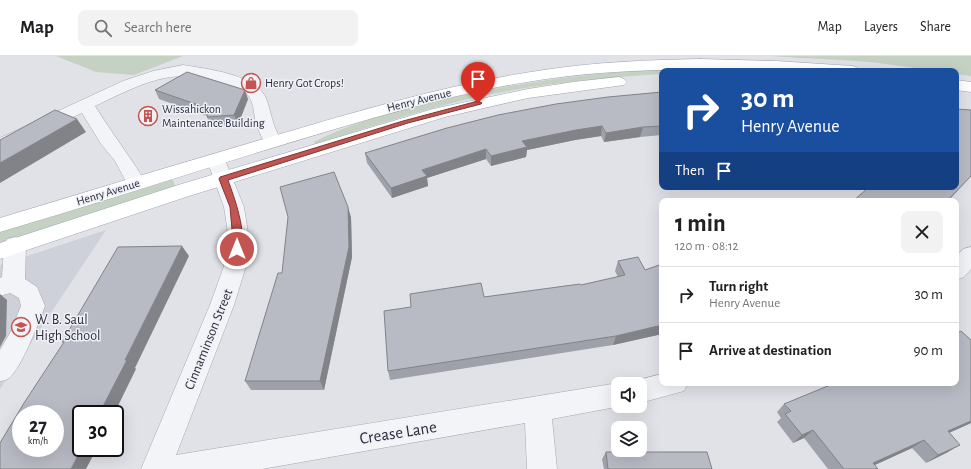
<!DOCTYPE html>
<html lang="en">
<head>
<meta charset="utf-8">
<style>
  :root { --surface:#fff; --page:#f2f2f2; --text:#202124; --muted:#757577; --line:#e0e0e0 }
  body { margin:0; font-family:"Alegreya Sans",sans-serif; background:var(--page); color:var(--text); height:100vh; display:flex; flex-direction:column; font-size:15px; white-space:nowrap }
  * { box-sizing:border-box; margin:0 }
  p { font-size:13px; color:var(--muted) }
  .icon { flex:none; width:22px; height:22px; fill:none; stroke:currentColor; stroke-width:2; stroke-linecap:round; stroke-linejoin:round }
  .map { position:relative; flex:1; overflow:hidden }
  .drawer { position:absolute; left:659px; top:142px; width:300px; height:188px; display:flex; flex-direction:column; background:var(--surface); border-radius:8px; box-shadow:0 4px 16px #0002 }
  .drawer>* { flex:none }
  .hud { position:absolute; left:659px; top:12px; width:300px; height:122px; border-radius:8px; box-shadow:0 4px 16px #0002; background:#1a4fa0; color:#fff; overflow:hidden }
  .controls { position:absolute; left:611px; top:321px; display:grid; gap:8px }
  .controls a { display:grid; place-items:center; width:36px; height:36px; border-radius:8px; background:var(--surface); box-shadow:0 4px 16px #0002; font-size:20px }
  .speed { position:absolute; left:12px; top:349px; display:flex; gap:8px; font-size:20px; font-weight:700; text-align:center }
  .speed>* { display:grid; place-content:center; width:52px; height:52px; border-radius:50%; background:var(--surface); box-shadow:0 4px 16px #0002; line-height:1 }
  .speed small { font-size:10px; font-weight:400 }
  .speed .limit { border:2px solid #111; border-radius:6px; background:#fff; color:#111 }
  .pin { position:absolute; display:grid; place-items:center; width:34px; height:34px; color:#fff; margin:-41px -17px; border-radius:50% 50% 50% 0; rotate:-45deg; box-shadow:0 0 4px #0007 }
  .pin .icon { rotate:45deg }
  .me { position:absolute; width:44px; margin:-22px; rotate:0deg; stroke-linejoin:round; filter:drop-shadow(0 0 3px #0008) }
  .turn { display:flex; align-items:center; gap:14px; height:84px; padding:0 16px; font-size:18px }
  .turn .icon { width:52px; height:52px; stroke-width:2.5 }
  .turn b { display:block; font-size:28px; line-height:34px }
  .then { display:flex; align-items:center; height:38px; padding:0 16px; background:#0003; gap:8px; font-size:15px }
  .round { display:grid; place-items:center; flex:none; width:42px; height:42px; border-radius:8px; background:var(--page) }
  .overview { display:flex; align-items:center; justify-content:space-between; height:68px; padding:0 16px }
  h1 { font-size:24px; font-weight:700; line-height:30px }
  ul { padding:0; list-style:none }
  li { display:flex; align-items:center; gap:12px; height:56px; padding:0 16px; border-top:1px solid var(--line) }
  li div { flex:1 }
  li b { display:block; font-size:15px }
  li em { font-style:normal }
  header { display:flex; align-items:center; gap:24px; box-sizing:border-box; height:56px; padding:0 20px; background:var(--surface); border-bottom:1px solid var(--line) }
  header strong { font-size:19px }
  nav { display:flex; gap:22px; margin-inline-start:auto; font-size:14px }
  .search { width:280px; height:36px; background:var(--page); display:flex; align-items:center; gap:10px; box-sizing:border-box; padding:0 14px; border-radius:8px; color:var(--muted); font-size:15px }
  .map>svg:first-child { display:block }
</style>
</head>
<body>
<header>
<strong>Map</strong>
<div class="search"><svg class="icon" aria-label="search" viewBox="0 0 24 24"><circle cx="10" cy="10" r="6"/><path d="M15 15l6 6"/></svg>Search here</div>
<nav><a>Map</a><a>Layers</a><a>Share</a></nav>
</header>
<div class="map">
<svg width="971" height="413" viewBox="0 0 971 413">
  <rect width="100%" height="100%" fill="#e1e2e8"/>
  <path fill="#cfd1da" d="M106 174 0 333V209Z"/>
  <path fill="#c4d1c3" d="M56 0H183L134 19 96 16Z
    M771 0H971V20L956 18V15C927 15 899 9 870 6 837 3 804 3 771 0Z
    M661 13H762L806 15H662V18C595 22 529 29 464 44 416 56 369 71 322 86L315 88 314 86C346 69 382 59 417 50 497 29 578 18 661 13Z
    M170 124H173L175 130 172 132 0 187V176Z"/>
  <g fill="none" stroke-linecap="round" stroke-linejoin="round">
    <defs>
      <path id="minor" d="M183 9C207 13 255 18 266 42 269 50 271 59 273 66 275 73 279 80 282 86L279 90 273 91 267 90C262 83 259 75 256 68 254 59 254 45 247 38 241 32 231 30 223 27 172 9 140 29 95 50 111 76 130 100 146 127L143 131 136 133 129 131 115 105 101 88 82 57 0 94V82L123 25 153 15Z
        M216 98 222 100 225 104 244 151 248 177 246 210 234 249 176 399 618 327 621 328H618V350H621L552 363 557 413H527L525 367 262 413H141L210 249 224 210 228 177 224 151 207 104 210 100Z
        M15 181 23 183 26 189 25 223 37 231 45 250C39 266 21 313 9 322 7 324 3 325 0 325V294L10 277 21 250 19 242 10 237 0 240V222L2 221 4 189 7 183Z
        M971 191V213L964 221 956 224V201L963 193Z
        M662 318V327H688L684 335 640 347V328H630L631 326Z"/>
      <path id="major" d="M700 3 776 5 853 10 858 12 861 15C755 15 652 8 546 23 474 33 404 53 335 73 223 106 112 143 0 176V162C92 134 185 106 277 79 365 53 454 27 544 14 596 6 648 4 700 3Z
        M619 21 624 23 627 26 624 29 528 42 445 61 189 140 0 203V187L175 130 433 53 528 33 573 26Z
        M956 24 971 26V36L956 34Z"/>
    </defs>
    <use href="#minor" stroke="#a7a8b2" stroke-width="1"/>
    <use href="#major" stroke="#a1a5b3" stroke-width="1"/>
    <use href="#minor" fill="#f3f4f7" fill-rule="evenodd"/>
    <use href="#major" fill="#fff" fill-rule="evenodd"/>
  </g>
  <path fill="#9ea1a9" d="M155 34 248 43 238 69 211 70 207 61V60L159 43Z
    M662 36V79L640 81 604 86 601 80 575 84 527 94 526 101 491 110 486 103 427 122 428 130 392 142 367 107 365 97Z
    M351 161 352 201 324 334H251L245 325 282 217Z
    M618 205 645 214 662 208V278L613 289 390 324 388 315 484 241 581 229 618 221 615 215Z
    M971 284V367L949 377 948 396 926 407 912 392 875 409 878 413H828L804 382 793 387 777 366 781 362 777 356 784 348Z
    M606 396 712 413H604L602 403Z"/>
  <path fill="#818389" d="M245 34 248 43 238 69 234 59Z
    M77 63 86 76 0 127V107Z
    M602 70 601 80 575 84 527 94 526 101 491 110V100L522 85 576 74Z
    M643 71 640 81 604 86 606 77Z
    M486 93V103L427 122 428 130 392 142 391 132 422 114Z
    M971 120 948 145H947Z
    M348 151 351 161 352 201 324 334 320 325Z
    M182 190 189 200 135 312 136 313 114 358H99L125 304Z
    M0 238 7 244 6 280 0 291Z
    M662 269V278L613 289 616 280Z
    M971 365V367L935 383 948 375Z
    M813 374 804 382 793 387 802 379Z
    M924 384 912 392 866 413 873 407Z
    M960 389 948 396 926 407 938 399Z
    M82 392H97L86 413H71Z"/>
  <path fill="#b8bbc4" stroke="#818389" fill-rule="evenodd" d="M187 16 245 34 234 59 207 61 210 53 155 34Z
    M662 36V70L643 71 606 77 602 70 576 74 522 85 527 91 491 100 486 93 422 114 427 120 391 132 365 97 447 72 498 59 556 48 608 41Z
    M956 53 971 54V120L947 145H853L869 131H956Z
    M55 54 77 63 0 107V84Z
    M334 116 348 151 349 191 320 325H245L278 217H282L288 161 280 131Z
    M182 190 125 304H127L99 358H81V392H82L71 413H0V387L24 347 64 286H62L118 191ZM21 358H55V392H21Z
    M638 201 645 214 662 208V269L616 280 388 315 384 255 411 251 410 238 481 227 484 241 580 228 581 229 625 219 618 205Z
    M961 275 971 284V365L948 375 960 389 938 399 924 384 873 407 878 413H844L813 374 802 379 785 358 791 355 784 348 835 327H956V278Z
    M606 396H707L712 413H608Z"/>
  <path fill="#c25451" stroke="#7e3735" d="M478 45 482 47 481 48 408 67 228 124C234 141 248 178 240 196H234L230 151 219 123 220 121 403 65Z"/>
  <defs>
    <symbol id="shop-ring" viewBox="-11 -11 22 22"><circle r="9.5" fill="#f0f1f6" stroke="#c25451" stroke-width="1.5"/><path d="M-5-2.5h2.3a2.7 3.5 0 0 1 5.4 0H5L5.5 6h-11ZM-1.5-2.5h3a1.5 2.3 0 0 0-3 0Z" fill="#c25451"/></symbol>
    <symbol id="building-ring" viewBox="-11 -11 22 22"><circle r="9.5" fill="#f0f1f6" stroke="#c25451" stroke-width="1.5"/><path d="M-4-6H4V6H1V3H-1V6H-4ZM-2.5-4.3h1.7v1.8h-1.7ZM.8-4.3h1.7v1.8H.8ZM-2.5-1h1.7V.8h-1.7ZM.8-1h1.7V.8H.8Z" fill="#c25451"/></symbol>
    <symbol id="school-ring" viewBox="-11 -11 22 22"><circle r="9.5" fill="#f0f1f6" stroke="#c25451" stroke-width="1.5"/><path d="M0-5L7-2L0 1L-7-2ZM-4 1L0 2.5L4 1V4Q0 6-4 4Z" fill="#c25451"/></symbol>
  </defs>
  <g fill-rule="evenodd">
    <use href="#shop-ring" x="240" y="16" width="22" height="22"/>
    <use href="#building-ring" x="137" y="49" width="22" height="22"/>
    <use href="#school-ring" x="10" y="260" width="22" height="22"/>
  </g>
  <g text-anchor="middle" stroke-width="3" stroke-linejoin="round" paint-order="stroke">
    <g font-size="12" fill="#2b2e3e" stroke="#f0f1f6" text-anchor="start">
      <text x="265" y="31">Henry Got Crops!</text>
      <text x="162" y="57">Wissahickon<tspan x="162" dy="14">Maintenance Building</tspan></text>
    </g>
    <g font-size="12" fill="#2b2e3e" stroke="#f0f1f6">
      <text transform="translate(419 44) rotate(-14)" y="4">Henry Avenue</text>
      <text transform="translate(108 136) rotate(-17)" y="4">Henry Avenue</text>
    </g>
    <g font-size="14" fill="#2b2e3e" stroke="#f0f1f6" text-anchor="start">
      <text x="35" y="268">W. B. Saul<tspan x="35" dy="16">High School</tspan></text>
    </g>
    <g font-size="14" fill="#2b2e3e" stroke="#f0f1f6">
      <text transform="translate(208 283) rotate(-68)" y="5">Cinnaminson Street</text>
    </g>
    <g font-size="17" fill="#2b2e3e" stroke="#f0f1f6">
      <text transform="translate(398 376) rotate(-9)" y="6">Crease Lane</text>
    </g>
  </g>
</svg>
<div class="controls">
<a><svg class="icon" aria-label="sound" viewBox="0 0 24 24"><path d="M4 9h4l5-4v14l-5-4H4zM17 9q2 3 0 6"/></svg></a>
<a><svg class="icon" aria-label="layers" viewBox="0 0 24 24"><path d="M12 4l9 5-9 5-9-5zM3 14l9 5 9-5"/></svg></a>
</div>
<div class="speed"><div>27<small>km/h</small></div><div class="limit">30</div></div>
<div class="pin" style="left:478px;top:47px;background:#d93025"><svg class="icon" aria-label="arrive" viewBox="0 0 24 24"><path d="M6 21V4h12l-3 4 3 4H6"/></svg></div>
<svg class="me" style="left:237px;top:193px" viewBox="-20 -20 40 40"><circle r="17" fill="#c25451" stroke="#fff" stroke-width="3"/><path d="M0-11L8 9 0 5-8 9z" fill="#fff"/></svg>
<div class="hud">
<div class="turn"><svg class="icon" aria-label="right" viewBox="0 0 24 24"><path d="M7 20v-9h11M14 6l5 5-5 5"/></svg><div><b>30 m</b>Henry Avenue</div></div>
<div class="then">Then<svg class="icon" aria-label="arrive" viewBox="0 0 24 24"><path d="M6 21V4h12l-3 4 3 4H6"/></svg></div>
</div>
<section class="drawer">
<div class="overview"><div><h1>1 min</h1><p>120 m · 08:12</p></div><a class="round"><svg class="icon" aria-label="close" viewBox="0 0 24 24"><path d="M6 6l12 12M18 6L6 18"/></svg></a></div>
<ul>
<li><svg class="icon" aria-label="right" viewBox="0 0 24 24"><path d="M7 20v-9h11M14 6l5 5-5 5"/></svg><div><b>Turn right</b><p>Henry Avenue</p></div><em>30 m</em></li>
<li><svg class="icon" aria-label="arrive" viewBox="0 0 24 24"><path d="M6 21V4h12l-3 4 3 4H6"/></svg><div><b>Arrive at destination</b></div><em>90 m</em></li>
</ul>
</section>
</div>
</body>
</html>
